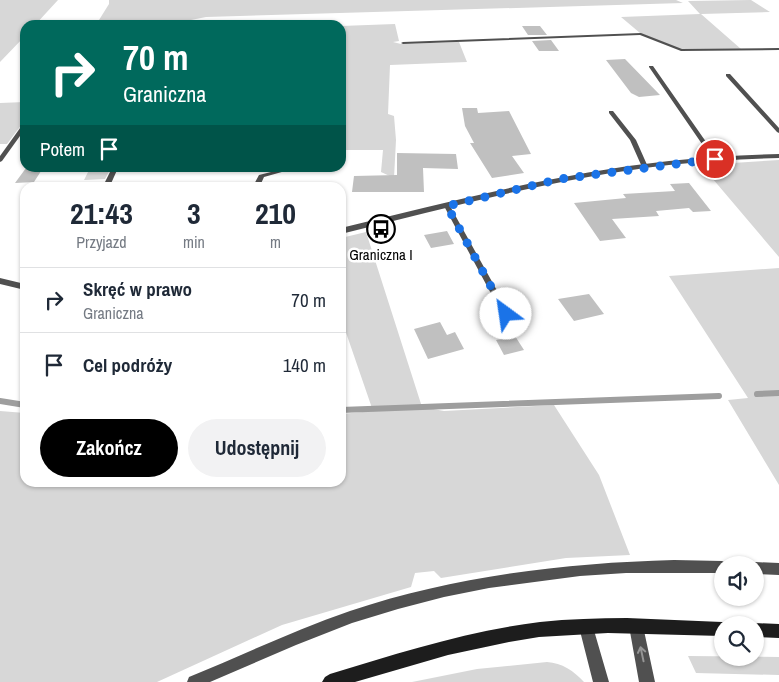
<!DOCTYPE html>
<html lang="pl">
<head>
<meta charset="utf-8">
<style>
  :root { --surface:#fff; --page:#f2f2f3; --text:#1f2937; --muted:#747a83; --line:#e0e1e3; --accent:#000 }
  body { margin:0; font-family:"Archivo Narrow",sans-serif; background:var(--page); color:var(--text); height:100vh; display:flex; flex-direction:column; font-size:19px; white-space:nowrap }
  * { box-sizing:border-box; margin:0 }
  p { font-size:16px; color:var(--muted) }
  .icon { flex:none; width:28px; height:28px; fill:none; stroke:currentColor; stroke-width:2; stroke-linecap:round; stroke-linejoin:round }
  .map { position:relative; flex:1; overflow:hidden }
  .details { position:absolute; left:20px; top:182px; width:326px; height:305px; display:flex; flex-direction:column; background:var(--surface); border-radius:15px; box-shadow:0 1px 4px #0004 }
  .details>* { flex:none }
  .guide { position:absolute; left:20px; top:20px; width:326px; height:152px; border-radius:15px; box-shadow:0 1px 4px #0004; background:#00695c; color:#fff; overflow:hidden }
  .fabs { position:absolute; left:714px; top:556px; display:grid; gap:10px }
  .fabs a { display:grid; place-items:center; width:50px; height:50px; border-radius:50%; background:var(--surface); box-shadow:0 1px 4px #0004; font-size:25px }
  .pin { position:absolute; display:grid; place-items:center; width:42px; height:42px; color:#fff; margin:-21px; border:2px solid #fff; border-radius:50%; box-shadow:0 1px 5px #0007 }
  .me { position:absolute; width:55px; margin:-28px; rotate:329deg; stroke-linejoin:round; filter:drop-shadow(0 0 4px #0008) }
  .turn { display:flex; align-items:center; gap:18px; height:105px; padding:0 20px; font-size:22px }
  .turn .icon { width:65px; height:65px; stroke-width:2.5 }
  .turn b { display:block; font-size:35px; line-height:42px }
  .then { display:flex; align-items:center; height:48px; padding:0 20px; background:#0003; gap:10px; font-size:19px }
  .eta { display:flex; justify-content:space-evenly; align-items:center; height:85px; text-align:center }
  .eta b { font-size:30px; font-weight:800; line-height:35px }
  .cta { display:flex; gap:10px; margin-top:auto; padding:10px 20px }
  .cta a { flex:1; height:58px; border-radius:30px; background:var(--accent); color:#fff; font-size:20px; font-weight:800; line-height:58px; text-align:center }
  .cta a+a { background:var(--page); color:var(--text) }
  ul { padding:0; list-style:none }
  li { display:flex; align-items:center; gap:15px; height:65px; padding:0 20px; border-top:1px solid var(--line) }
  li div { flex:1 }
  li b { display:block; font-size:19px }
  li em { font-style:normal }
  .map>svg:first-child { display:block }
</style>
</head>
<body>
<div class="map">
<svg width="779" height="682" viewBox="0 0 779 682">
  <rect width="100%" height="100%" fill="#fff"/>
  <path fill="#d7d7d7" d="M0 0H58L35 25H25V36L0 62Z
    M109 0H676L683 3 206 17 186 21 189 25H119L99 20 109 4Z
    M751 0 770 12 701 14 741 49H679L640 33 621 17 700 14 688 1Z
    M395 24 399 41 393 42 401 44 459 42 467 62 390 65 388 114 394 116 396 140 394 178 381 172 383 150H341L343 122 341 120V26Z
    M25 102V120L7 144H0V103Z
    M779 160V257L701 165Z
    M90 168H111L105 179 84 180Z
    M366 232 422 407 444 411 554 405 599 475 630 555 566 558 441 578 434 571 415 573 411 587 282 625 157 682H0V411L25 413V482H341V414L373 411 341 318V238Z
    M779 268V485L728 400 748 398 669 276Z
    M688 656 779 657V675L696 673Z
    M547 662C562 663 574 671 584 682H412L477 669Z"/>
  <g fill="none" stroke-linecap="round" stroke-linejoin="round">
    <path stroke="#9e9e9e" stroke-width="6" d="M757 394 779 393
      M0 401 25 405
      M341 410 719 396"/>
  </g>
  <path fill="#c0c0c0" d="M522 26H540L547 35H528Z
    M551 40 559 51H539L532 41Z
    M625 59 660 95 639 97 631 93 606 60Z
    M462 108H477L478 113 509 111 531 154 512 156 524 173 492 178 470 143H474L465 126Z
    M397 153 456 154 458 169 423 168 424 192H352L354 176 397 175Z
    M26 168H43L34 182 15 183Z
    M689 183 711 211 693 212 689 208 656 211 659 216 612 219 626 238 600 241 574 203 626 198 623 194 675 191 670 184Z
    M447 231 454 244 431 248 424 235Z
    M589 294 604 314 574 321 558 299Z
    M440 322 447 335 455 332 464 349 428 359 414 329Z
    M515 336 524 350 504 355 496 340Z"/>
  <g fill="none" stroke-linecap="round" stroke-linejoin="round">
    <path fill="#505050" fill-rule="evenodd" d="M641 33 682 49 779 48V50L681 51 640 35 403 44 401 43 403 42Z
      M649 66H653L718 159 717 160H713L649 67Z
      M726 74H730L779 128V133L777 132 726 76Z
      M609 111H613L636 140 648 167 647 168 642 167 630 140 609 113Z
      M25 123V129L2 161 0 162V156L23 124Z
      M112 168H118L109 188H102Z
      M287 168H296L264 177 259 188H252L259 175Z
      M447 204 450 206 510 314 509 316 506 317 502 314 444 206Z
      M674 560 722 561 726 563 727 565H722V573H626L580 576 489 588 444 597 398 609 352 623 296 645 210 682H187L189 677C243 655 295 630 350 611 455 576 564 563 674 560Z
      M755 562 779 563V575L755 574V565H750Z"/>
    <path fill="#505050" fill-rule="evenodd" d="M636 619 641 621 643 626 655 682H639L629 626 631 621Z
      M586 620 591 622 593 627 609 682H593L579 627 581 622Z"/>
    <path fill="#505050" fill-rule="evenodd" d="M779 154V158C742 159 706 161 669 165 558 178 449 207 341 234V228C449 202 558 173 669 161 706 157 742 155 779 154Z
      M0 278 25 284V290L0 284Z"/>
    <path fill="#1d1d1d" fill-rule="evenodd" d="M627 618 722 622 728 625H722V636L608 633 539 637 509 642 448 655 355 682H322L325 677 330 674C399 653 468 631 540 622 569 619 598 618 627 618Z
      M755 623 779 624V638L755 637V625H750Z"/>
  </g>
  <defs><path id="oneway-shaft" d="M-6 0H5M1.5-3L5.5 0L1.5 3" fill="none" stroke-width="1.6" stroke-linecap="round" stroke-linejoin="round" transform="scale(1.25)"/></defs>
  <use stroke="#969696" href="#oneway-shaft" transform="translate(642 654) rotate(-102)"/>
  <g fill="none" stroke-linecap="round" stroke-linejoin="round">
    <path stroke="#1a73e8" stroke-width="9" stroke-dasharray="0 16.2" d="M506 314 447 206 560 179 715 159"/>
  </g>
  <defs>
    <symbol id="bus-ring" viewBox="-11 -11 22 22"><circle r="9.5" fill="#fff" stroke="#000" stroke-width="1.5"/><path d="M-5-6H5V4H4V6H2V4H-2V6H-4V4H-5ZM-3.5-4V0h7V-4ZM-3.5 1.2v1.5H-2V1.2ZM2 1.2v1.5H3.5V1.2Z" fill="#000"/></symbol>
  </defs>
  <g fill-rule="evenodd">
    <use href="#bus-ring" x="365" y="213" width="32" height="32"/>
  </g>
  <g text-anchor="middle" stroke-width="5" stroke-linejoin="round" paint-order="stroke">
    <g font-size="15" fill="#000" stroke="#fff">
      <text x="381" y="260">Graniczna I</text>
    </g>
  </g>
</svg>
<div class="fabs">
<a><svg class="icon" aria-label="sound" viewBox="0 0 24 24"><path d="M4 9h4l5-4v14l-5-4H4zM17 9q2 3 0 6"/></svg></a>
<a><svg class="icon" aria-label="search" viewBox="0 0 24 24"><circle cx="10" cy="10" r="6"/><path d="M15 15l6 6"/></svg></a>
</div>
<div class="pin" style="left:715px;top:159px;background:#d93025"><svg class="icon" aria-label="arrive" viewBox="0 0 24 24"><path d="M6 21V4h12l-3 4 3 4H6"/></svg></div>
<svg class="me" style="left:506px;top:314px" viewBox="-20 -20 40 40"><circle r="19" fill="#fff"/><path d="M0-13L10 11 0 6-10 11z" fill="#1a73e8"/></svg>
<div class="guide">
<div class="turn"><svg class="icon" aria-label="right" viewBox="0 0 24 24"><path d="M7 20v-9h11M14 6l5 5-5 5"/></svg><div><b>70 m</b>Graniczna</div></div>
<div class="then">Potem<svg class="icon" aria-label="arrive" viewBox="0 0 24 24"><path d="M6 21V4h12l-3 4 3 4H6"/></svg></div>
</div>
<section class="details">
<div class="eta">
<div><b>21:43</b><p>Przyjazd</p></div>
<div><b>3</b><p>min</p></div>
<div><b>210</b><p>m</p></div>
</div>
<ul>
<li><svg class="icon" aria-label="right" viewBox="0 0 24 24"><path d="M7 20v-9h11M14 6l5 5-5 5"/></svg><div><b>Skręć w prawo</b><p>Graniczna</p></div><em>70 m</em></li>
<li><svg class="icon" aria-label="arrive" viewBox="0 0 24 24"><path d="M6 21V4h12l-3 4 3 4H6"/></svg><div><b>Cel podróży</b></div><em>140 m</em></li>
</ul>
<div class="cta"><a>Zakończ</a><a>Udostępnij</a></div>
</section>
</div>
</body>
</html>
